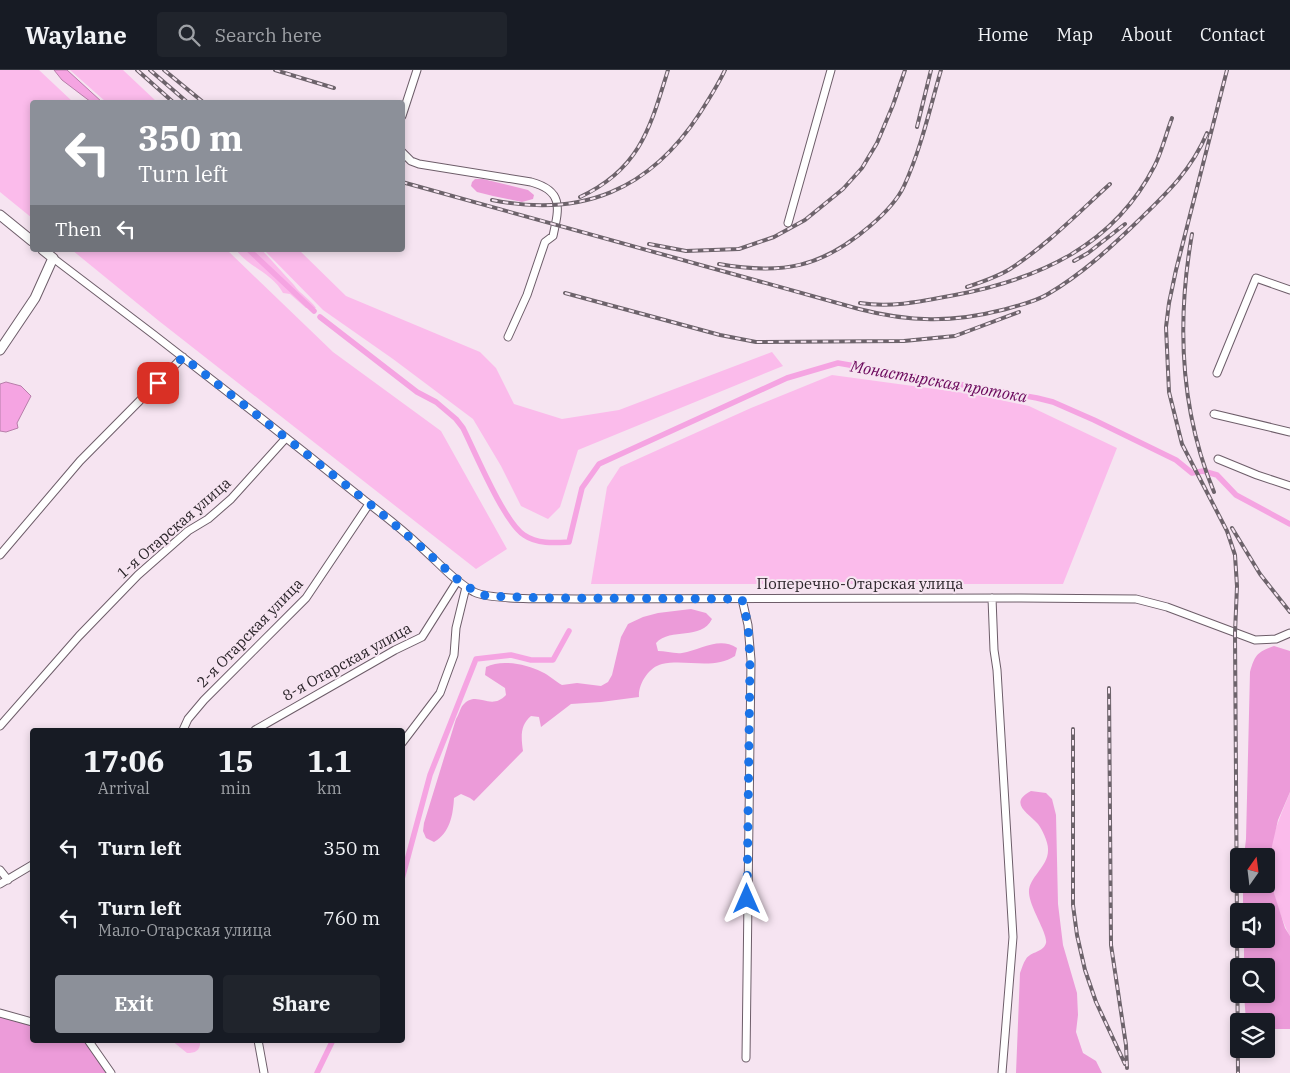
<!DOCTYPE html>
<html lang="en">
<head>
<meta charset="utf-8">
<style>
  :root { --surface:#171b24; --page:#20242c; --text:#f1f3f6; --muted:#9ea1a6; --line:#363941; --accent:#8c9099 }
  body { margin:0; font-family:"IBM Plex Serif",serif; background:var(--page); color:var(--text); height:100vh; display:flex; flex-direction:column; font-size:19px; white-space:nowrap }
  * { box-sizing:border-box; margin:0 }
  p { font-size:16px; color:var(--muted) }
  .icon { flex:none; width:28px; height:28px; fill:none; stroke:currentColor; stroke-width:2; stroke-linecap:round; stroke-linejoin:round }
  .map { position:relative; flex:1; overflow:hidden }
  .drawer { position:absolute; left:30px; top:658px; width:375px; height:315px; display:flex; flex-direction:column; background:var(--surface); border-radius:5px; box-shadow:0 2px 8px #0003 }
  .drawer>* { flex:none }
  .hud { position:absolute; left:30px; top:30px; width:375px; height:152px; border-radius:5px; box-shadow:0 2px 8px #0003; background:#8c9099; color:#fff; overflow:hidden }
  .needle { width:32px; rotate:14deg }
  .buttons { position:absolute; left:1230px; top:778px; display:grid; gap:10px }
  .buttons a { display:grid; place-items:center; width:45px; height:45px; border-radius:5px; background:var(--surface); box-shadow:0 2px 8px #0003; font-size:25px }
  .pin { position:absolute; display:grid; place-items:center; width:42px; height:42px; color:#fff; margin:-21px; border-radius:10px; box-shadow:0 2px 8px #0006 }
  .me { position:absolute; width:55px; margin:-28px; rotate:0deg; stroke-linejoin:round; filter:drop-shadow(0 0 4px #0008) }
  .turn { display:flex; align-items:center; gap:18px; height:105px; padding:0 25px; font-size:22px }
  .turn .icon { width:65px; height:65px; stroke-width:2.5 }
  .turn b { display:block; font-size:35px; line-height:42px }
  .then { display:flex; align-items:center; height:48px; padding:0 25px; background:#0003; gap:10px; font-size:19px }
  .eta { display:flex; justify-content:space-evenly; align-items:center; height:85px; text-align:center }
  .eta b { font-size:30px; font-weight:800; line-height:35px }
  .button { display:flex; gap:10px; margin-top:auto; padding:10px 25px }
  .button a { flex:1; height:58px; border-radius:5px; background:var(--accent); color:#fff; font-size:20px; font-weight:800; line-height:58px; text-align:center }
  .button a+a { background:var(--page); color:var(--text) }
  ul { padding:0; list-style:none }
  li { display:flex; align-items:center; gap:15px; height:70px; padding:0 25px }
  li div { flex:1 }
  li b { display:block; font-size:19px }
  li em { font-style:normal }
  header { display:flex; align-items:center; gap:30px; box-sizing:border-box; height:70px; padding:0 25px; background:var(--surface); border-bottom:1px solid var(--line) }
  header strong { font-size:24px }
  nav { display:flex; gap:28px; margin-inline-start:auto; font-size:18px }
  .search { width:350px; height:45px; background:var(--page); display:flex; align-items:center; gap:12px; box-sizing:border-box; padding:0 18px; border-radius:5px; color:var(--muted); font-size:19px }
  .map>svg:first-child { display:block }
</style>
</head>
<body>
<header>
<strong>Waylane</strong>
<div class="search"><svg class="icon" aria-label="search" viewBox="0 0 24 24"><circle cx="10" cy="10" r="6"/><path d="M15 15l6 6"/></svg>Search here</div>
<nav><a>Home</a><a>Map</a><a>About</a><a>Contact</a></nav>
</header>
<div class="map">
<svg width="1290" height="1003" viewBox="0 0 1290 1003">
  <rect width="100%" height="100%" fill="#f6e4f1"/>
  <path fill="#fbbbeb" d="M0 0H39L73 32H32V148L0 122Z
    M70 0H123L157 32H106Z
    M72 180H227L333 282 441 361 507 479 476 499 159 251Z
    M236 180H262C273 192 283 203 294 215 300 224 310 229 316 238H306L290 224 283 223C273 204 249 197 236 180Z
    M264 180H299L346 226 480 282 496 298 514 334 562 349 619 340 772 282 783 296 578 380 560 437 548 449 521 436 501 396 473 349 393 289 323 240Z
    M832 305 972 324 1029 336 1117 378 1063 514H591L607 417 620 397 751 338Z
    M1290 722V866C1281 850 1267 807 1269 788 1270 769 1283 740 1290 722Z
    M171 970H200C201 980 196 983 187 983Z"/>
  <path fill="#ec9bd9" d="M475 109H483L528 120 534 125 533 129 522 132 493 126 477 122 471 116 472 112Z
    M691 539 706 543 712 549C701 571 671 557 656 573L658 581C665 581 675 584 682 583 701 580 719 566 737 578L735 586C714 600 686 589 662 594 649 597 638 614 639 627L601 632 571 634 541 657 539 647 531 646C520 655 521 667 523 681L474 731 470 728 461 724 454 728C453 745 450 763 434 772L426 768 423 761 424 753 456 649C459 645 460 638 463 635 477 619 490 642 506 625L505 618 485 605 486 597C501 589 527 594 542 602 549 605 555 611 562 615L577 613 601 616 608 612 612 605 621 567 628 554 643 547 658 543Z
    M1274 576 1290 581V722L1278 750 1269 789 1274 823 1285 858 1290 866V959H1266V951H1246L1244 924H1266V896H1244V869H1266V841H1243V814H1266V786H1244L1246 769 1250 602C1255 585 1257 582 1274 576Z
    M1031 721 1046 723 1052 729 1056 745 1058 834 1063 875 1077 923 1078 945 1076 962 1083 983 1096 991 1102 1003H1016L1020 903C1022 898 1023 893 1026 889 1031 881 1043 883 1046 873 1048 864 1030 838 1029 823 1028 807 1049 797 1048 779 1048 772 1042 759 1038 754 1028 743 1008 733 1031 721Z
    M0 944 32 956V970H85L109 1003H0Z"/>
  <path fill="#f5a4e2" stroke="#b87eaa" d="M54 0H67L102 32H91L62 10Z
    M6 312 21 316 31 326 17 353 18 358 6 362 0 361V314Z"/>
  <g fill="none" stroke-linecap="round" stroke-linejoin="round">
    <path stroke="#f5a4e2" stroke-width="5.5" d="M249 180 314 241
      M320 247 417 322 436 332 456 349 463 358C475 382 504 452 524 465 537 474 554 473 569 472L582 418 599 394 787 308 838 293 1037 328 1053 332 1094 350 1176 390 1192 403 1203 401 1217 405 1236 425 1290 454
      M402 809 430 705 476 589 511 585 531 590H553L569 561
      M317 1003 333 970"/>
    <defs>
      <path id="minor" d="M402 46 417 0
        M402 82 411 91 419 94 531 112C564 121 559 138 553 166L545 172 527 225 508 267
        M788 153 831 0
        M53 188C158 267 262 348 364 430 384 445 404 461 422 478 438 492 455 512 474 522 494 531 555 528 580 529L1021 528 1136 529 1167 537 1255 570 1276 569 1290 563
        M1217 303 1256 208 1290 220
        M1214 344 1290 362
        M1218 389 1257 405 1290 416
        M0 485 80 391 183 287
        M992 528 994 580 997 600 1013 867 1002 1003
        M742 529 748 555 751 590 746 988
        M0 656 79 566 138 505 188 461 208 449 231 429 286 368
        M183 660 188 649 204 630 306 528 369 434
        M255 660 395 580 422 567 458 510
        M402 673 440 623 454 585 456 558 466 517
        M0 800 8 810
        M0 814 32 795
        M0 943 32 952
        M88 970 111 1003
        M258 970 264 1003"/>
      <path id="tertiary" d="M0 145 32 171
        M0 280 35 228 53 188 43 180"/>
    </defs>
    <use href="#minor" stroke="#6d5d69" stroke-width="9"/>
    <use href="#tertiary" stroke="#6d5d69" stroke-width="11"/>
    <use href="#minor" stroke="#fff" stroke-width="7"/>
    <use href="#tertiary" stroke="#fff" stroke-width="9"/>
    <defs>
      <path id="rail" d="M137 0 173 32
        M150 0 187 32
        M164 0 203 32
        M275 0 334 18
        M1227 0 1176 200 1169 233 1166 257 1169 322 1182 374 1227 461 1235 485 1237 516 1235 563 1238 1003
        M917 57 931 0
        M402 112 859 239C909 252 952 253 1002 240 1017 236 1035 232 1048 224 1082 204 1109 179 1137 152 1166 124 1191 101 1207 63
        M580 127C640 99 650 58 668 0
        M492 130C582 148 650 120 700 43 709 29 718 15 725 0
        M1192 164C1177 250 1180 340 1214 422
        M649 174 686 181 739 179 774 167 805 150 843 119 862 98 877 73 893 35 905 0
        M1074 191 1088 183 1125 154
        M719 194C782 205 821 198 870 156 883 145 897 131 904 116 921 79 930 38 941 0
        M967 217C982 212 997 207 1010 199 1047 175 1078 143 1110 114
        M565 223 720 265 756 272 904 271 955 266 1019 242
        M860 233C893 238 923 231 955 225 1039 209 1114 176 1155 95 1162 81 1166 64 1172 48
        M1232 458 1260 504 1290 542
        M1109 618 1111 875 1126 975 1127 998
        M1073 659V835L1077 865 1085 900 1096 932 1125 994"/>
    </defs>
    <use href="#rail" stroke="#6d636b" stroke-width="4"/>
    <use href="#rail" stroke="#f6e4f1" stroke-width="2" stroke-dasharray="5.5" stroke-linecap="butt"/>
  </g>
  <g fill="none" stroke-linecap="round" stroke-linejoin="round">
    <path stroke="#1a73e8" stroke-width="9" stroke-dasharray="0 16.2" d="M158 313 183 287 370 434 420 476 458 510 476 522 487 526 545 528 742 529 748 555 750 590 747 829"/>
  </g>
  <g text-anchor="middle" stroke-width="4" stroke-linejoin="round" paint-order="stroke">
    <g font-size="15" fill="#2a2429" stroke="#f6e4f1">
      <text transform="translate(174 458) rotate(-41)" y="5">1-я Отарская улица</text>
      <text x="860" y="519">Поперечно-Отарская улица</text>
      <text transform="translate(250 563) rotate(-46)" y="5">2-я Отарская улица</text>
      <text transform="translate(347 592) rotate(-29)" y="5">8-я Отарская улица</text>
    </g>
    <g font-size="16" font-style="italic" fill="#69055a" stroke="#f6e4f1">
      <text transform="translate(939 311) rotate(10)" y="6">Монастырская протока</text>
    </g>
  </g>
</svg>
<div class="buttons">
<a><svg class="needle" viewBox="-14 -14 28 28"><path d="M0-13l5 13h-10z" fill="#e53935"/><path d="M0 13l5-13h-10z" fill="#9ea1a6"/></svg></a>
<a><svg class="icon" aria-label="sound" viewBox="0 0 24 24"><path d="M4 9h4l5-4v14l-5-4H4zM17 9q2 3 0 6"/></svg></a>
<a><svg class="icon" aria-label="search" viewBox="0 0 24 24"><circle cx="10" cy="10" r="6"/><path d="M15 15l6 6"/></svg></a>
<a><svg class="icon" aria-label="layers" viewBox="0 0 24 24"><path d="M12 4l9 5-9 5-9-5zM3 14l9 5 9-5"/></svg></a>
</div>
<div class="pin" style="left:158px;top:313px;background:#d93025"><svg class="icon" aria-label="arrive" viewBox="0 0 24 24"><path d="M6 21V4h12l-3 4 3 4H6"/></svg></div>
<svg class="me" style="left:747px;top:829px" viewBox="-20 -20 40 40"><path d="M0-17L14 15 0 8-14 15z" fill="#1a73e8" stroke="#fff" stroke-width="4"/></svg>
<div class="hud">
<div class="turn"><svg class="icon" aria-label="left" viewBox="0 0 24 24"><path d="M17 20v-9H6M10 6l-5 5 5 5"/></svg><div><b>350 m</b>Turn left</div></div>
<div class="then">Then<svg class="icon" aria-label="left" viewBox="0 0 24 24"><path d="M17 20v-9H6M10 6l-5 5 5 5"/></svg></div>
</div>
<section class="drawer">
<div class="eta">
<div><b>17:06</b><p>Arrival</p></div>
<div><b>15</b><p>min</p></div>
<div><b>1.1</b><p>km</p></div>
</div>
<ul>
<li><svg class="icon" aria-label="left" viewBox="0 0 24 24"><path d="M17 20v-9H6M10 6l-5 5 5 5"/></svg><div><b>Turn left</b></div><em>350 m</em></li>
<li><svg class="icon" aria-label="left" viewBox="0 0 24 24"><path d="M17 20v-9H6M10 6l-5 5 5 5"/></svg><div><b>Turn left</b><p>Мало-Отарская улица</p></div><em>760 m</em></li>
</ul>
<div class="button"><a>Exit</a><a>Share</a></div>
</section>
</div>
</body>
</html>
